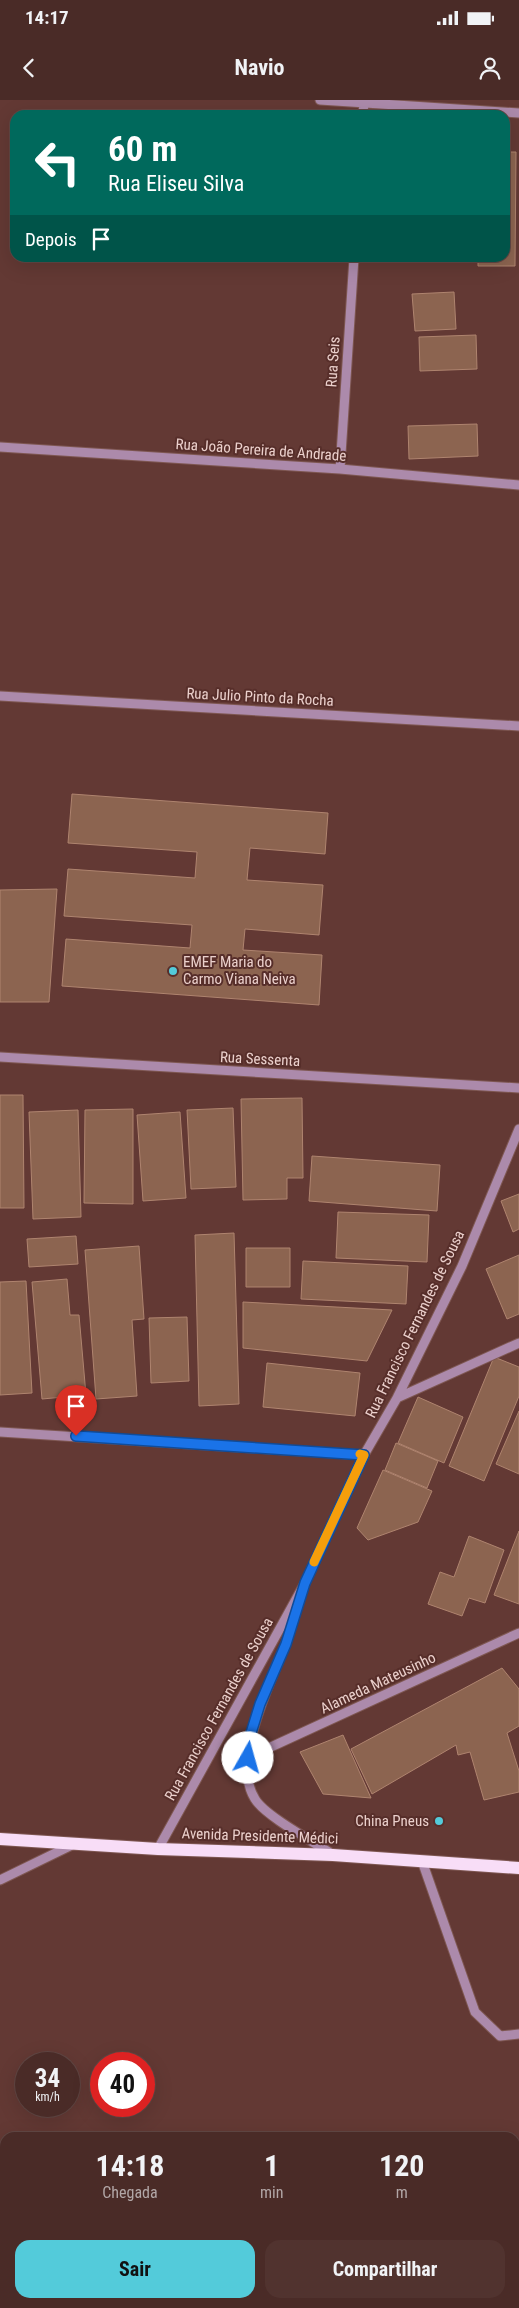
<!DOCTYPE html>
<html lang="pt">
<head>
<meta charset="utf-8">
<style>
  :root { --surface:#4a2b27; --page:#51332f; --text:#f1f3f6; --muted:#b2a7a7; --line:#614744; --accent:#53cbda }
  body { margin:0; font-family:"Roboto Condensed",sans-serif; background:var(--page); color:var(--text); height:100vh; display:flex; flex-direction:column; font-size:19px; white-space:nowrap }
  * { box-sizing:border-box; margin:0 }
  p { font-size:16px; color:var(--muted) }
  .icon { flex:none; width:28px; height:28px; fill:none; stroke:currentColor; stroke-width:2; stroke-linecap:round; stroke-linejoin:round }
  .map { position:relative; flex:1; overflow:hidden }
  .panel { position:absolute; left:0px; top:2032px; width:520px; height:176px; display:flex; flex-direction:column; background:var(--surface); border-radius:15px 15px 0 0; box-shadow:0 5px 20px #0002,0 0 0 1px var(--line) }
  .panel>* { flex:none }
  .guide { position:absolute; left:10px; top:10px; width:500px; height:152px; border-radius:15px; box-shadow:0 5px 20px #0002,0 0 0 1px var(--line); background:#00695c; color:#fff; overflow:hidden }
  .speed { position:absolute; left:15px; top:1952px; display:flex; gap:10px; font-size:25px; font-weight:700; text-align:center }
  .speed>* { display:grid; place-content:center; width:65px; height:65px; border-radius:50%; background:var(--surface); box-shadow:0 5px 20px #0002,0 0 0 1px var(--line); line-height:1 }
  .speed small { font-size:12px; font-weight:400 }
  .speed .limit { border:8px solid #d22; background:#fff; color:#111 }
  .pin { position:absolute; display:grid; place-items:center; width:42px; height:42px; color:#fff; margin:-51px -21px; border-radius:50% 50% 50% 0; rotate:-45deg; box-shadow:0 0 5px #0007 }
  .pin .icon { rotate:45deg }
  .me { position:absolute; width:55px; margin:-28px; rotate:7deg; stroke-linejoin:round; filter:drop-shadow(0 0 4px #0008) }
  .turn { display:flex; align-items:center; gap:18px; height:105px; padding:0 15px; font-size:22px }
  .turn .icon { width:65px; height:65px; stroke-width:2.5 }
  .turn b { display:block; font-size:35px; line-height:42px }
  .then { display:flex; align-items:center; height:48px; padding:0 15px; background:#0003; gap:10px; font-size:19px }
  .eta { display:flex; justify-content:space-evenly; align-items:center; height:85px; text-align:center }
  .eta b { font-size:30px; font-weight:700; line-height:35px }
  .button { display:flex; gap:10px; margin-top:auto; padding:10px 15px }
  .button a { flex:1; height:58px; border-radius:15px; background:var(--accent); color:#111; font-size:20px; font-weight:700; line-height:58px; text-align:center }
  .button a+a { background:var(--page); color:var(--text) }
  .status { display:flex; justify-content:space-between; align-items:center; height:35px; padding:0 25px; background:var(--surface); direction:ltr }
  .status svg { height:14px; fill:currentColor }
  header { display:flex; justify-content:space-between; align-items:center; height:65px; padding:0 15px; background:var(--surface); font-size:22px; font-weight:700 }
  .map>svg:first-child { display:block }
</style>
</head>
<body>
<div class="status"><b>14:17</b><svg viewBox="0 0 49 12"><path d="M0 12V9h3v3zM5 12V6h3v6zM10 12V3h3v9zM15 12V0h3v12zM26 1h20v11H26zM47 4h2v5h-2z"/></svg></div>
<header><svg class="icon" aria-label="back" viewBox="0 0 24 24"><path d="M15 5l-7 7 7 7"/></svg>Navio<svg class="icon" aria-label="person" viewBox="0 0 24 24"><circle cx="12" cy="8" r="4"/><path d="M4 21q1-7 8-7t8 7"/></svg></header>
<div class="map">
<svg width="519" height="2208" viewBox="0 0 519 2208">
  <rect width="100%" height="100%" fill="#633934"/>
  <path fill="#8c6450" stroke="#af846f" d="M505 52H516L515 166H478V158H505Z
    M454 192 456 229 415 231 412 194Z
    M476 235 477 269 420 271 419 237Z
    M477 324 478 356 409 359 408 326Z
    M72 694 328 713 325 754 250 748 247 780 323 785 319 835 245 829 243 850 322 855 319 905 62 886 66 839 190 848 192 825 64 816 68 769 195 778 197 752 68 743Z
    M57 789 49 902H0V790Z
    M0 995H23L24 1108H0Z
    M302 998 303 1078H287V1099L243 1100 241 999Z
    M233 1008 236 1087 191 1089 187 1010Z
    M133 1009V1104L84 1103 85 1010Z
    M78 1010 81 1117 33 1119 29 1012Z
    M180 1012 186 1098 143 1101 137 1015Z
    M312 1056 440 1065 437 1111 309 1101Z
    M519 1094V1129L513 1132 501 1101Z
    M338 1112 429 1115 427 1162 336 1158Z
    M234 1133 239 1304 199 1306 195 1135Z
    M76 1136 78 1164 29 1167 27 1139Z
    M139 1146 144 1219 132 1220 137 1296 96 1299 85 1150Z
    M246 1148H290V1187H246Z
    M519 1155V1214L507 1219 486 1169Z
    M303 1161 408 1166 406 1204 301 1199Z
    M67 1179 70 1215H79L86 1295 42 1299 32 1182Z
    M26 1181 32 1293 0 1295V1182Z
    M243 1202 392 1210 367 1261 243 1248Z
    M187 1217 189 1281 151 1283 149 1218Z
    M494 1257 519 1267V1296L484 1381 449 1366Z
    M267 1263 360 1273 355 1316 263 1307Z
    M418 1297 463 1317 444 1363 398 1343Z
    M519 1311V1374L496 1364Z
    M396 1343 438 1361 427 1388 385 1370Z
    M383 1370 432 1391 418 1422 368 1440 357 1428Z
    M519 1431V1504L494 1495Z
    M469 1436 504 1450 485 1503 469 1498 462 1516 428 1504 440 1472 454 1477Z
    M502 1568 519 1589V1626L507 1633 519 1671V1692L484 1700 470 1652 458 1655 456 1645 372 1694 351 1649Z
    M343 1635 371 1698 323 1694 300 1652Z"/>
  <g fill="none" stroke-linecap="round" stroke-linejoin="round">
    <defs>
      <path id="minor" d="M320 0 519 13
        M363 15 364 0
        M0 347 340 369 519 385
        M340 369 354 158
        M0 596 519 626
        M0 957 519 988
        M397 1298 519 1243
        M0 1332 364 1355
        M298 1502C294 1517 290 1532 285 1546 270 1583 231 1662 255 1699 265 1716 314 1742 332 1754
        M249 1657 519 1533
        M158 1749 305 1483 364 1355 397 1298 462 1166 519 1029
        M422 1761 475 1912 500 1936 519 1934
        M0 1780 74 1744
        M0 2124H5
        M515 2133H519"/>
      <path id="major" d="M0 1739 158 1749 333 1755 519 1768"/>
    </defs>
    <use href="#minor" stroke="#7e5752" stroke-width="11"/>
    <use href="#major" stroke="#7e5752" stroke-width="14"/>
    <use href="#minor" stroke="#ac8aab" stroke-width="9"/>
    <use href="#major" stroke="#f8ddf7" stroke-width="12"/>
  </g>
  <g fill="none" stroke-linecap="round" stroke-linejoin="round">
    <defs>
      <path id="route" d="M76 1336 364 1355 305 1483 286 1544 260 1604 251 1633 248 1658"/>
    </defs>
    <use href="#route" stroke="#114b97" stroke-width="12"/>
    <use href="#route" stroke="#1a73e8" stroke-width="9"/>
    <path stroke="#f59e0b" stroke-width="9" d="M314 1462 364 1355 360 1354"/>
  </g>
  <g fill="#53cbda" stroke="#572e2a" stroke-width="2">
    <circle cx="173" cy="871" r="5"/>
    <circle cx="439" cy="1721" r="5"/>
  </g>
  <g text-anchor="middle" stroke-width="4" stroke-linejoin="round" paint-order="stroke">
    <g font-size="15" fill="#ebd0cc" stroke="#572e2a">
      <text transform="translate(333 262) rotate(-86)" y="5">Rua Seis</text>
      <text transform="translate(261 350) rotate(4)" y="5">Rua João Pereira de Andrade</text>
      <text transform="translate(260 597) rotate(3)" y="5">Rua Julio Pinto da Rocha</text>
      <text transform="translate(260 959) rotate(3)" y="5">Rua Sessenta</text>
      <text transform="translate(415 1224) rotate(-64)" y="5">Rua Francisco Fernandes de Sousa</text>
      <text transform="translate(378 1583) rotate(-25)" y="5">Alameda Mateusinho</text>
      <text transform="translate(219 1609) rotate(-61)" y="5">Rua Francisco Fernandes de Sousa</text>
      <text transform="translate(260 1736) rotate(2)" y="5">Avenida Presidente Médici</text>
    </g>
    <g font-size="15" fill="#ebd0cc" stroke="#572e2a" text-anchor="start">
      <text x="183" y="867">EMEF Maria do<tspan x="183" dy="17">Carmo Viana Neiva</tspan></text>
      <text x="429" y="1726" text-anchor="end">China Pneus</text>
    </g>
  </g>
</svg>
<div class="speed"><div>34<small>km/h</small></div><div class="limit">40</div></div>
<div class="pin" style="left:76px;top:1336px;background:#d93025"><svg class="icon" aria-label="arrive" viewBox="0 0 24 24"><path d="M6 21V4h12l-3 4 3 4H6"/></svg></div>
<svg class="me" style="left:248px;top:1658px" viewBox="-20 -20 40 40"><circle r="19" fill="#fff"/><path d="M0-13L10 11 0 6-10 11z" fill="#1a73e8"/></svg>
<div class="guide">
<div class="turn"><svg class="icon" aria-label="left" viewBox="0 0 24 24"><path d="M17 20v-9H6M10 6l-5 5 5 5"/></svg><div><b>60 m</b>Rua Eliseu Silva</div></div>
<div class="then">Depois<svg class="icon" aria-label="arrive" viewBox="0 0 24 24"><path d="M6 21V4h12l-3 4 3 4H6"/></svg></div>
</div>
<section class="panel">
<div class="eta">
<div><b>14:18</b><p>Chegada</p></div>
<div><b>1</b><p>min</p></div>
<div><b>120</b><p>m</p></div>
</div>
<div class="button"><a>Sair</a><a>Compartilhar</a></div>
</section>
</div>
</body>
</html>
